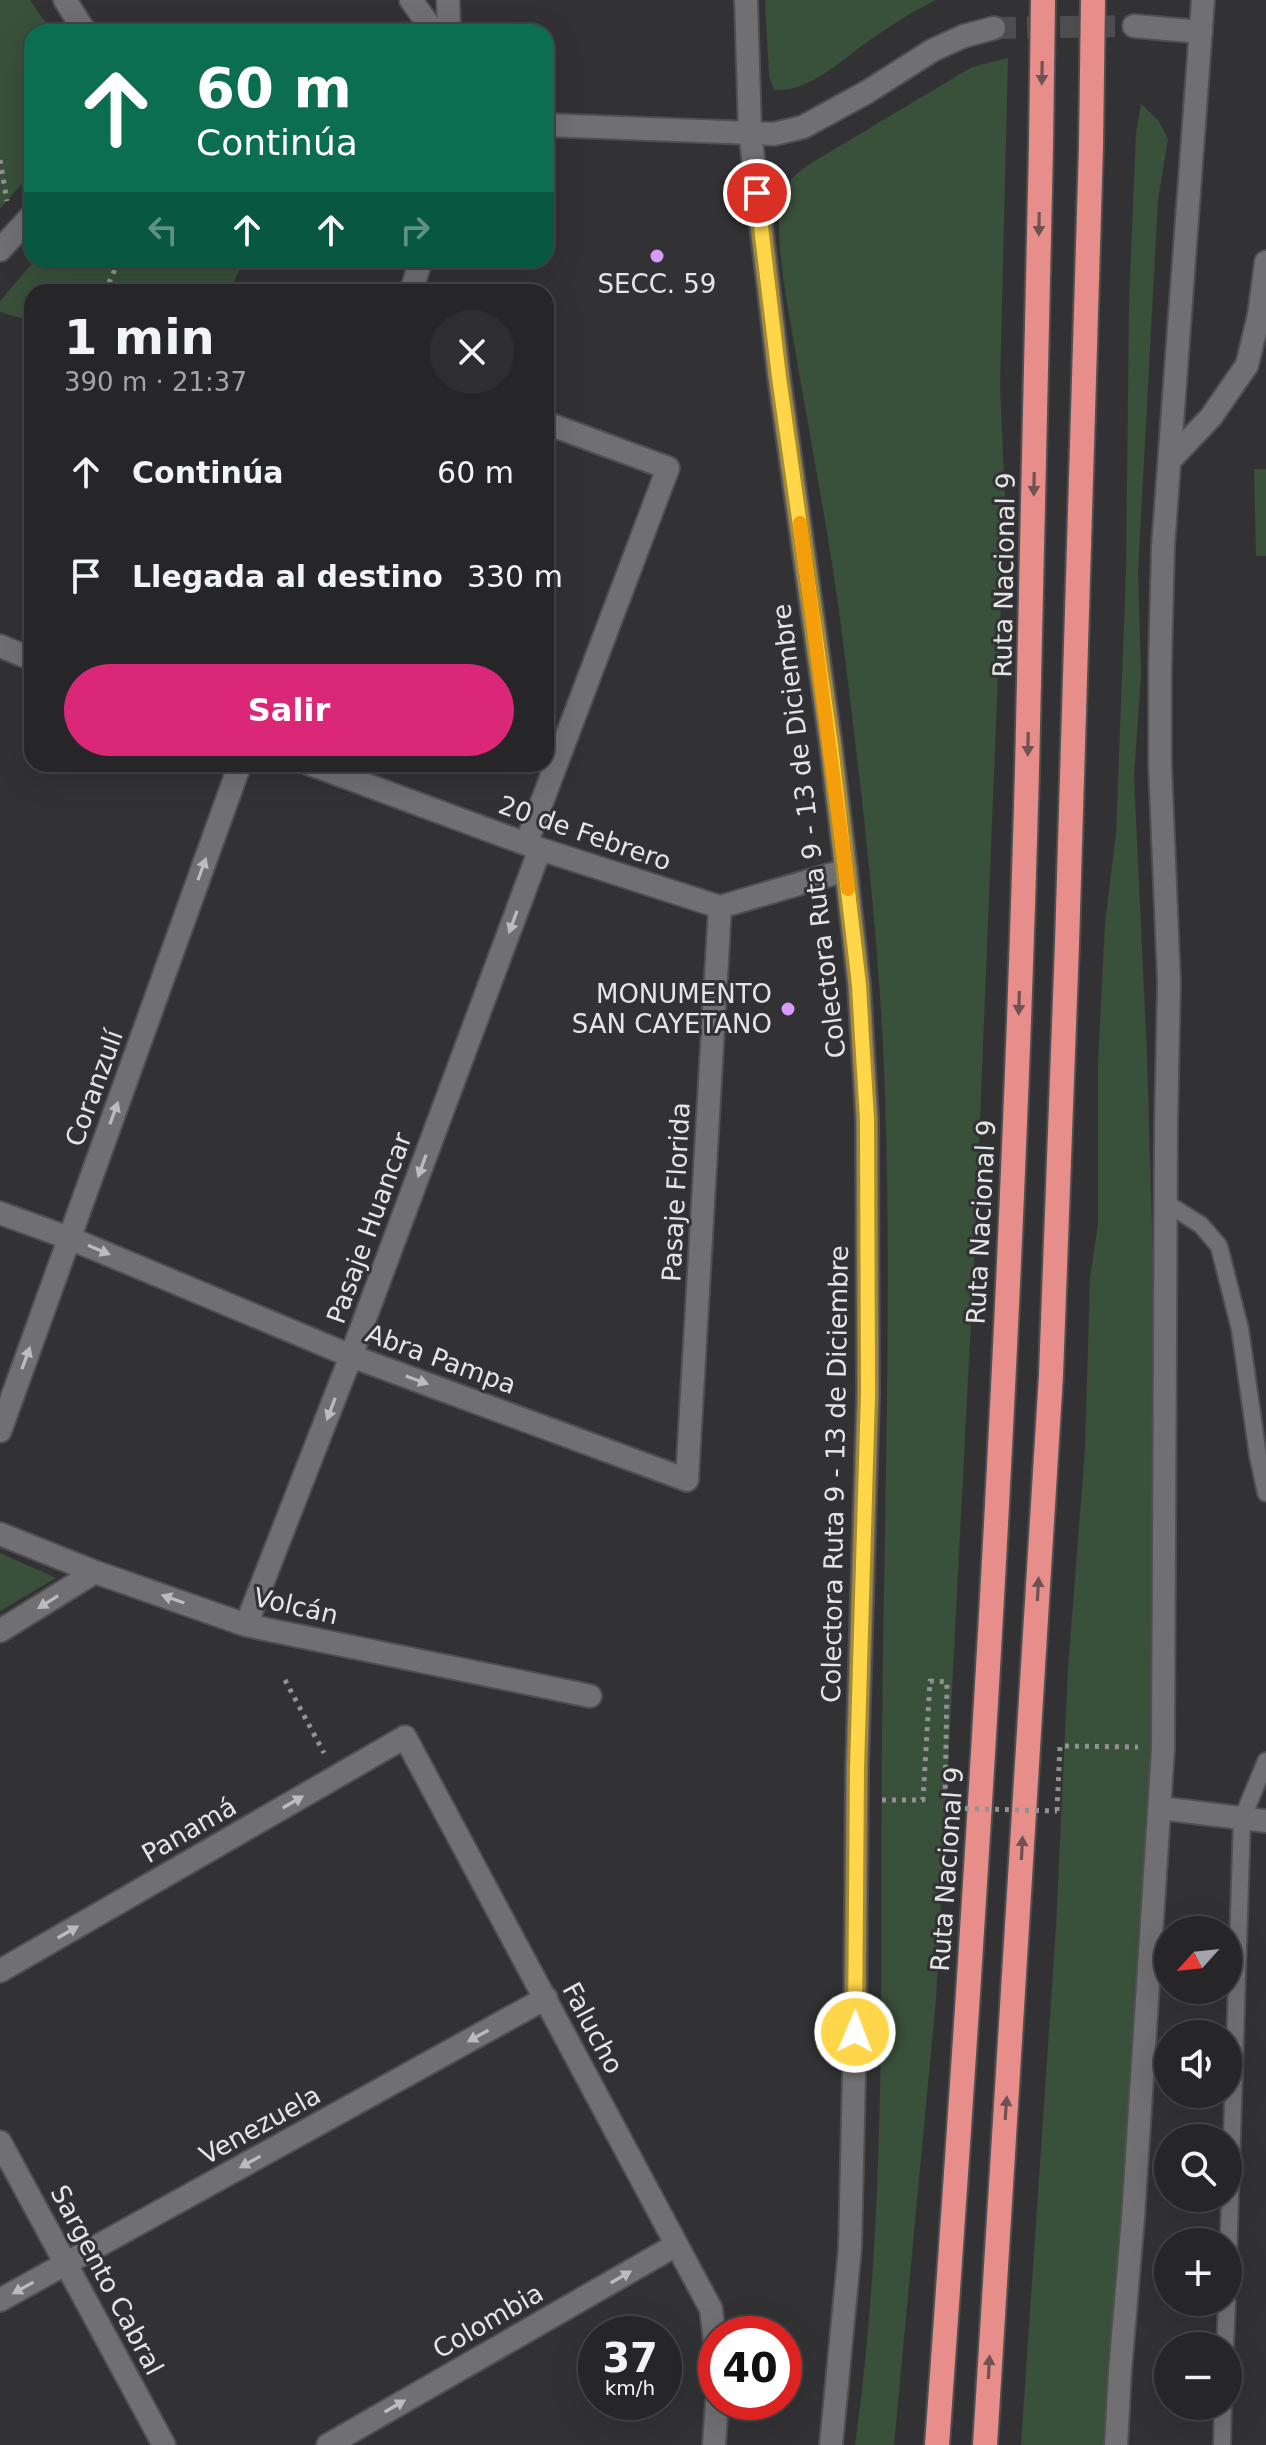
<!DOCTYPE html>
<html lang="es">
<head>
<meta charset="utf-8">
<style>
  :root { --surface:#262628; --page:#2e2e30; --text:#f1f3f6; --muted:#a4a5a8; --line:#424345; --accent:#db2777 }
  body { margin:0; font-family:"DejaVu Sans",sans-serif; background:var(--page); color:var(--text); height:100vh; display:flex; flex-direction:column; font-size:30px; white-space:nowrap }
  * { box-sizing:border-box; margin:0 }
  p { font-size:26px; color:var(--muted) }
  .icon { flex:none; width:44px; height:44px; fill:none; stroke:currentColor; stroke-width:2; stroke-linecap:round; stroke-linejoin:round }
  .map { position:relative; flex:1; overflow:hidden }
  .sheet { position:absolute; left:24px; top:284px; width:530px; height:488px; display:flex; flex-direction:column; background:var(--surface); border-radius:24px; box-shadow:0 8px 32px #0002,0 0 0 2px var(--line) }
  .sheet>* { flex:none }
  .top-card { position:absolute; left:24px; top:24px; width:530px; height:244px; border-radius:24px; box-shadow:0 8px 32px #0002,0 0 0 2px var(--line); background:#0b6e4f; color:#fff; overflow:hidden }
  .needle { width:52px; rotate:243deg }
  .buttons { position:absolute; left:1154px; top:1916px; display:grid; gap:16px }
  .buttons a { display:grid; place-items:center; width:88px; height:88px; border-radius:50%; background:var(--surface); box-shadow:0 8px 32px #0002,0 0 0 2px var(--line); font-size:40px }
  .speed { position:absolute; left:578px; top:2316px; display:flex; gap:16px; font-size:40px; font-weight:700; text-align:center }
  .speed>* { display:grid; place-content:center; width:104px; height:104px; border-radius:50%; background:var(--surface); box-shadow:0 8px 32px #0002,0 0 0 2px var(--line); line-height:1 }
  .speed small { font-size:20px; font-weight:400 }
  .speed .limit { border:12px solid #d22; background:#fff; color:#111 }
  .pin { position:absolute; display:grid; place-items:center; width:68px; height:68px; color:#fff; margin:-34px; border:4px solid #fff; border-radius:50%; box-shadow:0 2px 8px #0007 }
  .me { position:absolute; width:88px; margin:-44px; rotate:1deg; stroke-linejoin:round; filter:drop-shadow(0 0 6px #0008) }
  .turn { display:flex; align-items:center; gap:28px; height:168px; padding:0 40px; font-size:36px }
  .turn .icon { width:104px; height:104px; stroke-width:2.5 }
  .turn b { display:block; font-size:56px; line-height:68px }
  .lanes { display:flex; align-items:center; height:76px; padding:0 40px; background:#0003; justify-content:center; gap:40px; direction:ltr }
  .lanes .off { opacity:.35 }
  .round { display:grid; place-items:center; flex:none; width:84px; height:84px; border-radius:42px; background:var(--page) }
  .overview { display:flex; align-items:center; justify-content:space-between; height:136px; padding:0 40px }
  h1 { font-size:48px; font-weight:700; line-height:60px }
  .cta { display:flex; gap:16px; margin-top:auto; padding:16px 40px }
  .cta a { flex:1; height:92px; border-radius:48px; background:var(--accent); color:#fff; font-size:32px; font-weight:700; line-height:92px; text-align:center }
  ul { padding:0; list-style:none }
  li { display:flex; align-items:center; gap:24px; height:104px; padding:0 40px }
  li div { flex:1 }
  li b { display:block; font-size:30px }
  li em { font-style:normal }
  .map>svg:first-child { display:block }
</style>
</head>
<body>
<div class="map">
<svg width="1266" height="2445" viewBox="0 0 1266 2445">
  <rect width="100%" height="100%" fill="#323235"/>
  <path fill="#39503a" d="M0 0H30L52 32H32V172L0 209Z
    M765 0H936C911 12 889 27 867 42 839 62 810 92 774 90L769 76Z
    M1008 58 1000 385 1005 500 975 1244 936 1999 894 2445H855C888 2208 880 1968 882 1730 884 1518 892 1306 885 1094 880 940 861 787 842 634 830 539 811 444 795 349 788 308 774 240 781 200 784 183 795 175 808 165L972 67Z
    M1141 104 1158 120 1168 139 1158 200 1138 572 1141 674 1134 777 1147 1055 1157 1399V1644L1127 2170 1103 2445H1021L1056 1927 1068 1669 1085 1449 1090 1278 1098 1224V1062L1105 923 1116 834 1126 572 1129 304 1136 132Z
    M35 260H243L230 292H32V321L0 312V301Z
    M1254 469H1266V556H1256Z
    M0 1553 56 1578 0 1611Z"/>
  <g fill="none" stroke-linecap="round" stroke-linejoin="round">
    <path stroke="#4d4d50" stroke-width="22" stroke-dasharray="22 11" stroke-linecap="butt" d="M994 28 1134 26"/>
    <defs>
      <path id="service" d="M1166 1203 1201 1225 1219 1246 1240 1329 1258 1456 1266 1493
        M1228 2261 1242 1819 1266 1761
        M1225 2346 1227 2302
        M1222 2445 1223 2406"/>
      <path id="minor" d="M65 0 85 32
        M411 0 434 32
        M448 0 449 32
        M1134 26 1201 32
        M546 125 774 134 803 127 867 92 933 50 964 36 994 28
        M0 250 32 215
        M411 292 421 260
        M1171 459 1211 417 1247 365 1259 315 1266 262
        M0 646 32 659
        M310 764 540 849 720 907 846 870
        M526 844 668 468 546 423
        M0 1213 69 1238 351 1356 687 1480 720 907
        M0 1431 240 764
        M0 1534 95 1572 246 1625 590 1696
        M246 1625 351 1356 540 849
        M0 1631 95 1572
        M1160 1808 1266 1821
        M0 1971 405 1737 711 2309 716 2350
        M0 2142 164 2445
        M0 2300 546 1998
        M328 2445 676 2245
        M714 2445 717 2402"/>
      <path id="tertiary" d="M746 0 750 132 779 377 831 746 846 870 859 985 867 1119 868 1394 857 1768 855 2032 850 2248 831 2445
        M1116 2445 1120 2371 1133 2218 1163 1749 1166 1125 1169 982 1160 764V666L1163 547 1203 0"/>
      <path id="motorway" d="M937 2445C977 1888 1012 1329 1027 770 1033 562 1037 354 1041 146
        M985 2445 1051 1375 1067 944 1091 146"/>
    </defs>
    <use href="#service" stroke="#4f4f51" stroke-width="20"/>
    <use href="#minor" stroke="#4f4f51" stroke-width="26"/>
    <use href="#tertiary" stroke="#4f4f51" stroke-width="26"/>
    <use href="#motorway" stroke="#4f4f51" stroke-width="28"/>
    <path stroke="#929294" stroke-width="5" stroke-dasharray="4 6" stroke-linecap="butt" d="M0 160 7 201
      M105 292 119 260
      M285 1680 324 1753
      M882 1800H923L930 1681 947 1682 945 1808
      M1057 1811 1060 1746 1138 1747"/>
    <use href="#service" stroke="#707073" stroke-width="16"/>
    <use href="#minor" stroke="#707073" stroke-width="22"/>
    <use href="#tertiary" stroke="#707073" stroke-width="22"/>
    <use href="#motorway" stroke="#e78e8b" stroke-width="24"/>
    <defs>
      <path id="motorway-bridge" d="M1041 146 1043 0
        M1091 146 1093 0"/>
    </defs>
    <use href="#motorway-bridge" stroke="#4f4f51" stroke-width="28" stroke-linecap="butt"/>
    <path stroke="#929294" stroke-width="5" stroke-dasharray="4 6" stroke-linecap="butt" d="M945 1808 1057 1811"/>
    <use href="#motorway-bridge" stroke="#e78e8b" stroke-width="24"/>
  </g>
  <defs><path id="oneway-solid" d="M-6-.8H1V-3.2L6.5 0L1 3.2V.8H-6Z" transform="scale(2)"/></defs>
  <g fill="#715253">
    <use href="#oneway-solid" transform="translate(1042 73) rotate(91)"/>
    <use href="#oneway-solid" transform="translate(1039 224) rotate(91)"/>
    <use href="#oneway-solid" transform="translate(1034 484) rotate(91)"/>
    <use href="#oneway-solid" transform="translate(1028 744) rotate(91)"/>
    <use href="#oneway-solid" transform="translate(1019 1003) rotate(92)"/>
    <use href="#oneway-solid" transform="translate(1038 1589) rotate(-87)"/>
    <use href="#oneway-solid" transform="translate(1022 1848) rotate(-87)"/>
    <use href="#oneway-solid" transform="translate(1006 2108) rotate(-86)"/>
    <use href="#oneway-solid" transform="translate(989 2367) rotate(-87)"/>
  </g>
  <g fill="#bcbcbe">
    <use href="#oneway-solid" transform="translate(202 869) rotate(-70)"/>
    <use href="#oneway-solid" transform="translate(513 922) rotate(110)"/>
    <use href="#oneway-solid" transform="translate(114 1113) rotate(-70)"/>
    <use href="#oneway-solid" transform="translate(422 1166) rotate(110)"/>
    <use href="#oneway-solid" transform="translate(99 1250) rotate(23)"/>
    <use href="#oneway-solid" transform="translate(26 1358) rotate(-70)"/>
    <use href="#oneway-solid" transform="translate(417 1380) rotate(20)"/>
    <use href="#oneway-solid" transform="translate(331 1409) rotate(111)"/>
    <use href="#oneway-solid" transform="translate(173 1599) rotate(-161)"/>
    <use href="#oneway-solid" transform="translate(48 1602) rotate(148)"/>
    <use href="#oneway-solid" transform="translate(293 1802) rotate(-30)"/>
    <use href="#oneway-solid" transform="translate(68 1932) rotate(-30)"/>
    <use href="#oneway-solid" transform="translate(478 2036) rotate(151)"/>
    <use href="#oneway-solid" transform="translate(250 2162) rotate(151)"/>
    <use href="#oneway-solid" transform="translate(621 2277) rotate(-30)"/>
    <use href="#oneway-solid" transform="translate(23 2288) rotate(151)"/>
    <use href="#oneway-solid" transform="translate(395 2406) rotate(-30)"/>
  </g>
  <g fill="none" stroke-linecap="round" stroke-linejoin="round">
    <defs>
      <path id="route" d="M757 193 779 377 831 746 859 985 862 1038 867 1119 868 1394 857 1768 855 2032"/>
    </defs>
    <use href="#route" stroke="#a68a30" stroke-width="20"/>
    <use href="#route" stroke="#ffd54a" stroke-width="14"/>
    <path stroke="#f59e0b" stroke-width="14" d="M800 523 848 889"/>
  </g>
  <g fill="#d79bf9" stroke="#323235" stroke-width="3">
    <circle cx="657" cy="256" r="8"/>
    <circle cx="788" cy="1009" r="8"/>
  </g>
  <g text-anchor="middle" stroke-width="6" stroke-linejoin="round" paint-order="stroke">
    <g font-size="26" fill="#e5e5e7" stroke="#323235">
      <text x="657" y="293">SECC. 59</text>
      <text x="772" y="1003" text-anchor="end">MONUMENTO<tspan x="772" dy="30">SAN CAYETANO</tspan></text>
    </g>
    <g font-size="26" fill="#e5e5e7" stroke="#323235">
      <text transform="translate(1004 575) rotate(-89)" y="9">Ruta Nacional 9</text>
      <text transform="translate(809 831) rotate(-97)" y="9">Colectora Ruta 9 - 13 de Diciembre</text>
      <text transform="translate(585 833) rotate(19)" y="9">20 de Febrero</text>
      <text transform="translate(94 1088) rotate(-70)" y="9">Coranzulí</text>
      <text transform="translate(676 1192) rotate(-87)" y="9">Pasaje Florida</text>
      <text transform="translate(981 1222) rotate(-87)" y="9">Ruta Nacional 9</text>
      <text transform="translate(369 1228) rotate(-70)" y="9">Pasaje Huancar</text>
      <text transform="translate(441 1359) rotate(20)" y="9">Abra Pampa</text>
      <text transform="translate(835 1474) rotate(-89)" y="9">Colectora Ruta 9 - 13 de Diciembre</text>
      <text transform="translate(296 1606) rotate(13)" y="9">Volcán</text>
      <text transform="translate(189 1830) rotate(-30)" y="9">Panamá</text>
      <text transform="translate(947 1869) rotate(-86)" y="9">Ruta Nacional 9</text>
      <text transform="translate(593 2028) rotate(62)" y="9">Falucho</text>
      <text transform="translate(260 2125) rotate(-29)" y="9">Venezuela</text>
      <text transform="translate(107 2280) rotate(62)" y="9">Sargento Cabral</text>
      <text transform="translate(488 2321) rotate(-30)" y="9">Colombia</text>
    </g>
  </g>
</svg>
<div class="buttons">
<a><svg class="needle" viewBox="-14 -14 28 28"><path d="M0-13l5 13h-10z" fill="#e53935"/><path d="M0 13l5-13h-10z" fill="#a4a5a8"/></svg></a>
<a><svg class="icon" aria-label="sound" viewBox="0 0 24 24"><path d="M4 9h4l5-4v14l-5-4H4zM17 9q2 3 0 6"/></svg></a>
<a><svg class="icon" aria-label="search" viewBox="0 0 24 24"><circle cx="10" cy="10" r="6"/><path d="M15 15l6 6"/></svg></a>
<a>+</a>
<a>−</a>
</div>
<div class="speed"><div>37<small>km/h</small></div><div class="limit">40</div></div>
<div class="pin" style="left:757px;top:193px;background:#d93025"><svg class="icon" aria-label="arrive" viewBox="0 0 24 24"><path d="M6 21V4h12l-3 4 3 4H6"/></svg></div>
<svg class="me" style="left:855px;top:2032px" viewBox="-20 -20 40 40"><circle r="17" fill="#ffd54a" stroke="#fff" stroke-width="3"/><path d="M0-11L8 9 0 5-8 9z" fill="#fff"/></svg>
<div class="top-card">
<div class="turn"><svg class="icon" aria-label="ahead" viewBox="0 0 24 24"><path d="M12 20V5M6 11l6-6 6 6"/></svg><div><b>60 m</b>Continúa</div></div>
<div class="lanes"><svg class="icon off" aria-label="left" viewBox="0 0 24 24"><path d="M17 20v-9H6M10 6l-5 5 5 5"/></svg><svg class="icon" aria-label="ahead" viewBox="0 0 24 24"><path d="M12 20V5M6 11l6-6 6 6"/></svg><svg class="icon" aria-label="ahead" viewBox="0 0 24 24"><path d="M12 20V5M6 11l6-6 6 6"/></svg><svg class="icon off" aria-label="right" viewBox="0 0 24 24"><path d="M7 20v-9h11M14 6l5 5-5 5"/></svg></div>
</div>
<section class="sheet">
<div class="overview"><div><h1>1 min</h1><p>390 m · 21:37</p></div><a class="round"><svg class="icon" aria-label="close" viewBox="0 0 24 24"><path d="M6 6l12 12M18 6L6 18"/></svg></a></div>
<ul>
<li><svg class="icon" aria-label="ahead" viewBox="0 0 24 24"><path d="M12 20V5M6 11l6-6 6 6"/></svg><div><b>Continúa</b></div><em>60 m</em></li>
<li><svg class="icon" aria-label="arrive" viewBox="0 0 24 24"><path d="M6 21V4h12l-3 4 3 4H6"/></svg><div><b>Llegada al destino</b></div><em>330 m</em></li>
</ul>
<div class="cta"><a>Salir</a></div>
</section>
</div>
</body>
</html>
